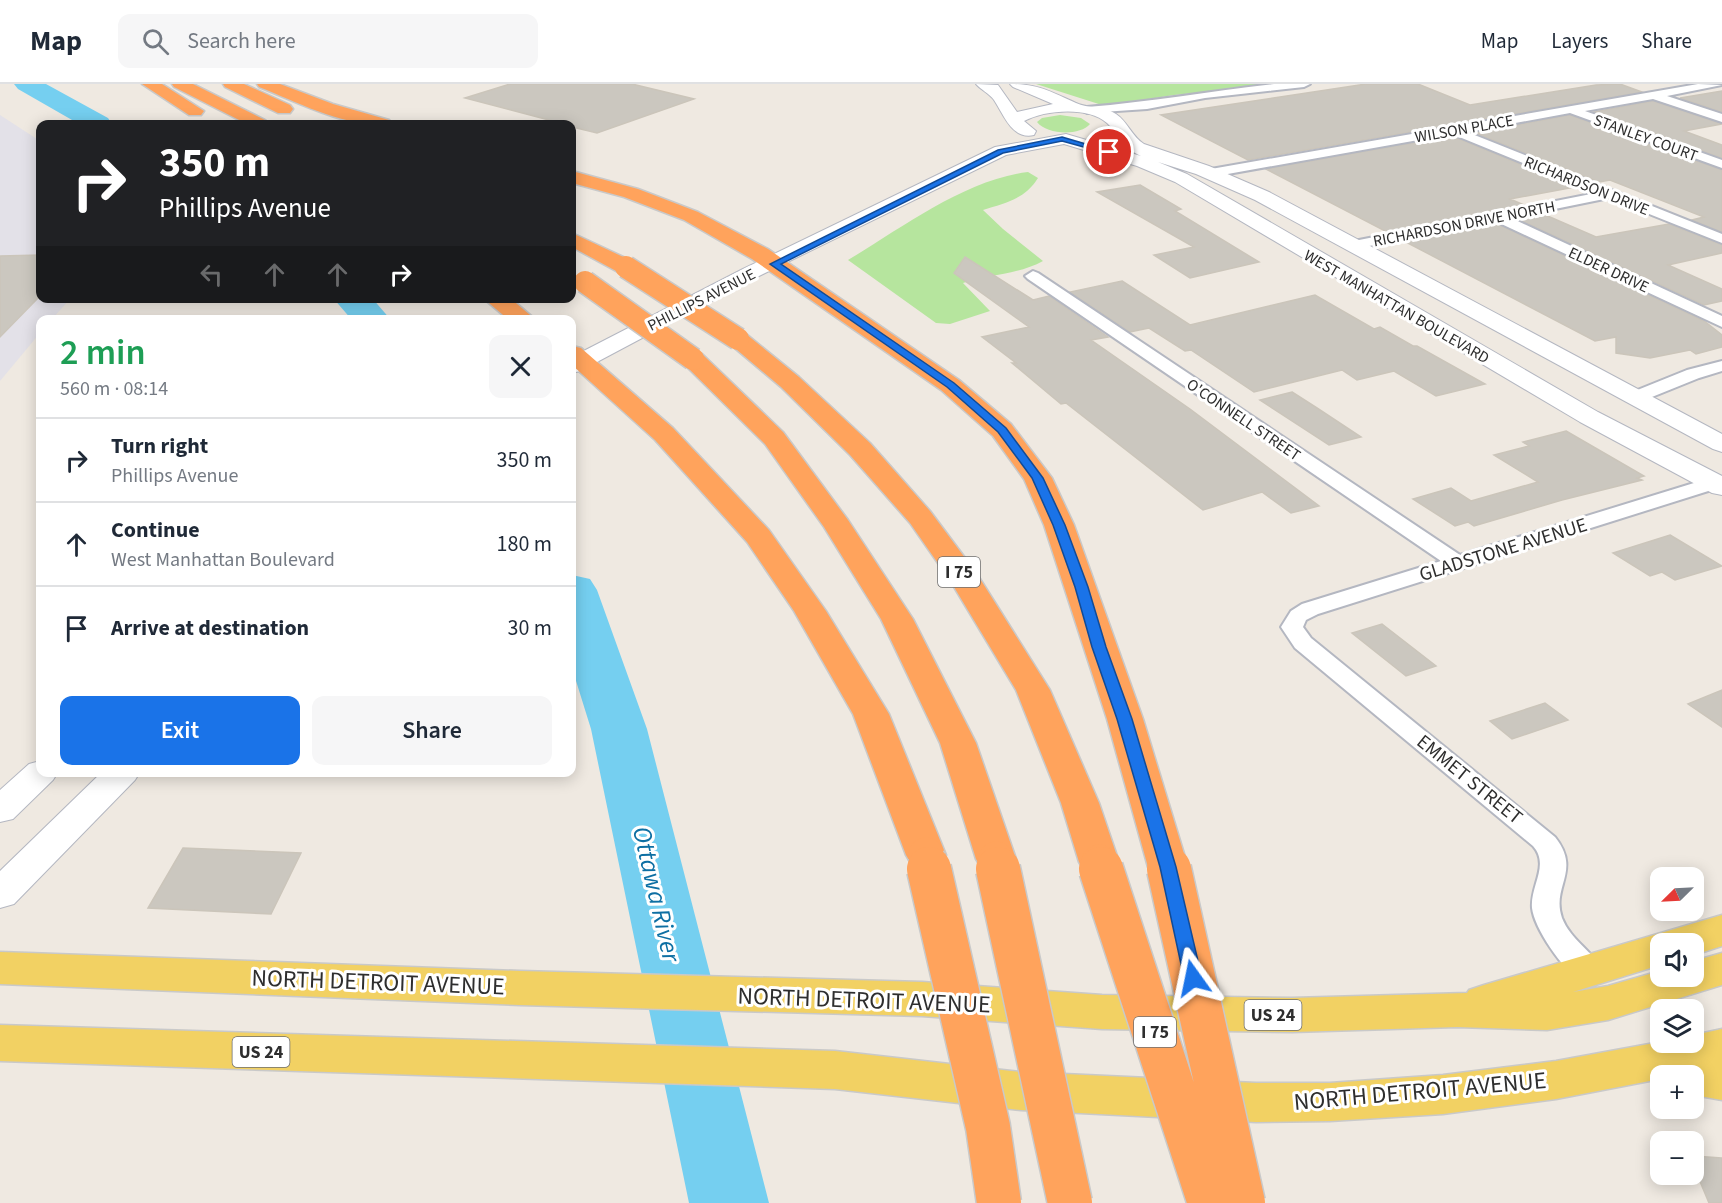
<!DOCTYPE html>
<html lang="en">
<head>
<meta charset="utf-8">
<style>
  :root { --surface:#fff; --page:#f6f6f7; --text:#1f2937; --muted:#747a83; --line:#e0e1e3; --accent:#1a73e8 }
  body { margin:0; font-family:"Source Sans 3",sans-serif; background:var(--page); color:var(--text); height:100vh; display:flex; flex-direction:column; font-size:22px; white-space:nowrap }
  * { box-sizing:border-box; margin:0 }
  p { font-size:20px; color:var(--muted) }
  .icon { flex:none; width:33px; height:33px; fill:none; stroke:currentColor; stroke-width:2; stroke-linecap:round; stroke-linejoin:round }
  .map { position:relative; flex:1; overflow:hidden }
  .panel { position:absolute; left:36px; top:231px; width:540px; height:462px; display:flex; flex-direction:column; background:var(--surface); border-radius:12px; box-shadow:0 3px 15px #0003 }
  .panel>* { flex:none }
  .banner { position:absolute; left:36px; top:36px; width:540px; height:183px; border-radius:12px; box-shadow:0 3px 15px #0003; background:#202124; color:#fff; overflow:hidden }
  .needle { width:39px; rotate:246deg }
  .buttons { position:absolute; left:1650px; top:783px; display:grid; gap:12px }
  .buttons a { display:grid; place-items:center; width:54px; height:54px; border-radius:12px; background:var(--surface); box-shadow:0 3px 15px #0003; font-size:30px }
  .pin { position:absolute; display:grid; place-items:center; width:51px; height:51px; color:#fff; margin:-26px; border:3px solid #fff; border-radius:50%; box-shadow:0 2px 6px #0007 }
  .me { position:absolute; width:66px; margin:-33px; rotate:348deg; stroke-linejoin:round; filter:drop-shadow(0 0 4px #0008) }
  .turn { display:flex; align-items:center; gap:21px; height:126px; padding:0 24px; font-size:27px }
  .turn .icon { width:78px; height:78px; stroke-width:2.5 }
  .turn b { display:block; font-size:42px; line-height:51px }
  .lanes { display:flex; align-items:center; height:57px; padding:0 24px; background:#0003; justify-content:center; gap:30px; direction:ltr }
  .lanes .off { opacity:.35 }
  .round { display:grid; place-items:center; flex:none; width:63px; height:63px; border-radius:12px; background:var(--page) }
  .headline { display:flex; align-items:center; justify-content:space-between; height:102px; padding:0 24px }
  h1 { font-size:36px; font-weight:600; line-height:45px; color:#1e9e55 }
  .primary-button { display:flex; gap:12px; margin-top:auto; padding:12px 24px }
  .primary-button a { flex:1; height:69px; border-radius:12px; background:var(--accent); color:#fff; font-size:24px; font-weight:600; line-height:69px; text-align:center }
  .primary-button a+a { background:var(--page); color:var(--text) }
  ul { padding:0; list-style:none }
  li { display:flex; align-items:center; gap:18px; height:84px; padding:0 24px; border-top:2px solid var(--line) }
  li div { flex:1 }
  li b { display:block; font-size:22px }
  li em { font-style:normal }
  header { display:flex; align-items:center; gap:36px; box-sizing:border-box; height:84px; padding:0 30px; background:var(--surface); border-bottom:2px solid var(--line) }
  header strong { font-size:28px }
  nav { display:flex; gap:33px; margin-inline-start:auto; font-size:21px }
  .search { width:420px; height:54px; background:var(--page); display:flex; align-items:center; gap:15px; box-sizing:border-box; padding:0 21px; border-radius:12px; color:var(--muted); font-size:22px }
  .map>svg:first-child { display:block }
</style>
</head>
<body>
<header>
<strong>Map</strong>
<div class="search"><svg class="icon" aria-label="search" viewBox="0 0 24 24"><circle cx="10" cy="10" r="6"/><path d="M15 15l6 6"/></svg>Search here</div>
<nav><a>Map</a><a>Layers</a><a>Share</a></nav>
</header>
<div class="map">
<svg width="1722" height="1119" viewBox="0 0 1722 1119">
  <rect width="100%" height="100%" fill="#efe9e1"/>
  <path fill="#e3e1e8" d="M0 31 40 57V214L70 215 52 235 40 236V249L0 297Z"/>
  <path fill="#b6e59e" d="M1036 0H1286L1174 11 1105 22Z
    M1060 31 1081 34 1090 40C1080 52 1047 51 1037 38L1042 34Z
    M1028 88 1038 94C1025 115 1006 119 983 126L1003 145 1043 177C1020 190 988 191 963 199L990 227 950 240 936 239 848 176C902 144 964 96 1028 88Z"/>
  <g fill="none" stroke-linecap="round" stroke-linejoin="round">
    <path fill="#75cff0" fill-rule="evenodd" d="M14 0H46L108 34 112 40H79L18 5Z
      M333 214H372L391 236H352Z
      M572 491 590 495 597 506 647 645 769 1119H689L591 645 572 584Z"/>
  </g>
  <path fill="#cbc7bf" stroke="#cbc5ba" stroke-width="1.5" d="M510 0H632L694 15 597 49 572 43V40H564L465 14Z
    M1366 0H1418L1470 21 1596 1 1620 0 1642 8 1248 76 1161 31Z
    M1722 7V28L1680 14Z
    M1653 17 1722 40 1684 47 1722 61V74L1594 28Z
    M1570 31 1722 86V148L1692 136 1704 133 1610 96 1599 98 1475 49Z
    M1452 52 1575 103 1510 115 1524 121 1387 148 1266 85Z
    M1140 101 1181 125 1175 127 1259 178 1190 194 1154 171 1194 163 1097 108Z
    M1543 130 1596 153 1669 140 1722 161V169L1668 181 1722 205V217L1704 221 1518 135Z
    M1495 139 1704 237 1722 251V263L1696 270 1690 266 1650 274 1616 269V253L1595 257 1404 157Z
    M40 171V212L0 253V172Z
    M965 173 1033 216 1049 212 1108 253 1091 256 1190 325 1319 422 1291 429 1262 408 1203 426 1066 319 1061 320 1012 279H1016L982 253 1029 243 954 189Z
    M1122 197 1190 241 1315 211 1374 245 1380 243 1413 262H1417L1485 300 1436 312 1394 287 1357 296 1342 286 1254 308 1191 266 1185 267 1149 244 1130 248 1070 208Z
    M1292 308 1317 324 1361 353 1329 361 1260 316Z
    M1566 347 1644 392 1637 394 1642 396 1562 416 1474 442 1468 438 1455 442 1413 415 1451 404 1471 417 1538 398 1494 371 1529 362 1523 358Z
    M1670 451 1722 482 1675 496 1662 488 1650 492 1613 469Z
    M1382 540 1436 582 1406 592 1352 549Z
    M1722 606V643L1688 620Z
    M1545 619 1568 636 1512 655 1490 637Z
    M183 764 301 769 271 830 148 824Z
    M1694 1072 1722 1074V1119H1709L1694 1083Z"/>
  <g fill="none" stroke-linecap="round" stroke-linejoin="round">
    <defs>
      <path id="minor" d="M1274 0H1310L1304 3 1205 14 1147 25 1087 29 1081 26 1087 23C1150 18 1211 7 1274 0Z
        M1698 0 1722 1 1667 12 1722 30V38L1653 15 1585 27 1722 76V84L1570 29 1467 48 1722 150V159L1609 114 1511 134 1722 232V243L1495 137 1354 165 1349 164 1347 161 1349 158 1354 157 1596 109 1452 50 1211 93 1205 89 1211 85Z
        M1033 187 1038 189 1460 471 1707 395H1721V403L1318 530 1306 536 1303 543 1311 554 1555 753C1582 787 1551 802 1562 834 1570 855 1592 867 1603 886L1598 894C1592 896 1587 898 1581 895 1563 888 1534 843 1532 824 1530 802 1550 781 1533 762L1295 564 1281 543 1291 527 1302 520 1441 477 1028 195 1025 192Z
        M1722 277V287L1699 294 1642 317H1630L1627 313 1630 309 1687 286Z"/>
      <path id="secondary" d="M976 0 998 1 1017 28 1053 20 1013 3 1010 0C1039 0 1051 8 1076 19 1088 25 1103 21 1116 30 1128 38 1132 53 1144 60L1209 82 1269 108 1722 350V368L1713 365 1255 116 1196 90 1158 78 1187 90 1598 328 1722 392V411L1712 409 1580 338 1175 98 1137 82 1064 60 1006 71 755 194 580 287 572 289V273L741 186 995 63 1066 50 1141 72C1121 63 1121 52 1107 39 1088 22 1045 26 1024 37L1036 47 1034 51C1012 56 1004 31 994 16 989 9 981 6 976 0Z
        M40 677V688H58L53 696 13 735 0 738V706L29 680Z
        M102 688H140L135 696 14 820 0 824V787Z"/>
      <path id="primary" d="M1722 831V862L1694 871V860H1660V881L1573 908 1608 902 1660 887V892H1694V877L1722 869V901L1608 936 1547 946 1457 943 1292 948 1102 945 922 932 520 921 0 900V868L520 887 922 898 1102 911 1292 914 1467 909 1469 906 1484 901Z
        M0 941 835 967 1021 988 1256 999H1330L1443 991 1556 977 1660 958H1694V951L1722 945V1016L1694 1011V992H1660V995L1556 1015 1443 1030 1330 1037 1256 1038 1021 1026 835 1005 0 977Z"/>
      <path id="motorway" d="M142 0H162L204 27 201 31H189Z
        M172 0H193L265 36 268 40H247L174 3Z
        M223 0H244L290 21 293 25 290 29H278L225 3Z
        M257 0H280L333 20 389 36 392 40C347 45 300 19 259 3Z
        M572 87 638 105 698 128 768 165 959 296 1011 340 1052 394 1074 441 1143 635 1188 783 1182 793 1168 797 1154 793 1148 783 1107 635 1044 441 1024 395 993 352 941 306 752 175 684 136 624 113 572 99Z
        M572 149 634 178 637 183 634 188 626 190 618 188 572 163Z
        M483 214H510L536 236H509Z
        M738 248 746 250 799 293 870 359 930 427 977 490 1050 606 1099 719 1119 778 1113 788 1099 792 1085 788 1079 778 1061 719 1016 606 951 498 910 439 850 371 781 303 730 260 726 255 730 250Z
        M572 262 581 264 673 344 769 446 826 527 889 630 946 771 940 781 926 785 912 781 906 771 853 630 794 527 747 458 655 356 572 281Z
        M693 268 702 270 783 348 848 436 913 535 976 659 1016 775 1010 785 996 789 982 785 976 775 940 659 881 535 824 443 765 360 684 280 681 275 684 270Z"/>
    </defs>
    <use href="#minor" stroke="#b4b7c1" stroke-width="4"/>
    <use href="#secondary" stroke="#b4b7c1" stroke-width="2"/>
    <use href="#primary" stroke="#c9c9c9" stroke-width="3"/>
    <use href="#motorway" stroke="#c9c9c9" stroke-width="3"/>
    <use href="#minor" fill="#fff" fill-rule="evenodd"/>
    <use href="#secondary" fill="#fff" fill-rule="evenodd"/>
    <use href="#primary" fill="#f2d163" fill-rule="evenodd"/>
    <use href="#motorway" fill="#ffa35c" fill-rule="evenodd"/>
    <defs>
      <path id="motorway-bridge-far2" d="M626 183 738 255
        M585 198 693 275"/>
      <path id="motorway-bridge-far1" d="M926 771 930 787
        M996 775 999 787
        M1099 778 1102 787
        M1168 783 1169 787"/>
      <path id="motorway-bridge" d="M929 785 988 1043 999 1119
        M998 785 1070 1119
        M1101 785 1210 1119
        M1169 785 1243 1119"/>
    </defs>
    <use href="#motorway-bridge-far2" stroke="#c9c9c9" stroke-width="25" stroke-linecap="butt"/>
    <use href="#motorway-bridge-far1" stroke="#c9c9c9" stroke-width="38" stroke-linecap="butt"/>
    <use href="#motorway-bridge" stroke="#c9c9c9" stroke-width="47" stroke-linecap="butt"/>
    <use href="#motorway-bridge-far2" stroke="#ffa35c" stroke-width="22"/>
    <use href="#motorway-bridge-far1" stroke="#ffa35c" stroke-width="35"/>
    <use href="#motorway-bridge" stroke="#ffa35c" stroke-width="44"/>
  </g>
  <path fill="#1a73e8" stroke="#114b97" stroke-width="1.5" d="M1062 53 1113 68 1109 70 1062 57 1003 69 781 180 954 299 1006 344 1043 394 1065 441 1088 503 1106 563 1132 635 1176 783 1202 894 1199 899 1193 901 1187 899 1184 894 1160 783 1117 635 1092 563 1075 503 1053 441 1032 394 998 348 947 303 770 180 998 66Z"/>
  <g text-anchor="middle" stroke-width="6" stroke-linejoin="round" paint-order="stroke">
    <g font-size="16" fill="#2e2e2e" stroke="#fff">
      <text transform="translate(1464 44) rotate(-10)" y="6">WILSON PLACE</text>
      <text transform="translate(1646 53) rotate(20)" y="6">STANLEY COURT</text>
      <text transform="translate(1587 101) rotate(22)" y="6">RICHARDSON DRIVE</text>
      <text transform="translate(1464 139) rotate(-11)" y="6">RICHARDSON DRIVE NORTH</text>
      <text transform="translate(1609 185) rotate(25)" y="6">ELDER DRIVE</text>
      <text transform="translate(701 215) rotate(-27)" y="6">PHILLIPS AVENUE</text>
      <text transform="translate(1397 222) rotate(30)" y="6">WEST MANHATTAN BOULEVARD</text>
      <text transform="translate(1244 335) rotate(34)" y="6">O'CONNELL STREET</text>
    </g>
    <g fill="#fff" stroke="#6d6d6d" stroke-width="1.5">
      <rect x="938" y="473" width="42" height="30" rx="4.5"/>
      <rect x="1244.5" y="916" width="57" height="30" rx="4.5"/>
      <rect x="1134" y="933" width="42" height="30" rx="4.5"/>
      <rect x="232.5" y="953" width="57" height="30" rx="4.5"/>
    </g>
    <g font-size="18" font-weight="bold" fill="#2e2e2e">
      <text x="959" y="494">I 75</text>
      <text x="1273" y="937">US 24</text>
      <text x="1155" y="954">I 75</text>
      <text x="261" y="974">US 24</text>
    </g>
    <g font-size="20" fill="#2e2e2e" stroke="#fff">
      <text transform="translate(1503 465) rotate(-17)" y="7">GLADSTONE AVENUE</text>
      <text transform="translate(1470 695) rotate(39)" y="7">EMMET STREET</text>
    </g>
    <g font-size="24" fill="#2e2e2e" stroke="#fff">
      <text transform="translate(378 898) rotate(2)" y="8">NORTH DETROIT AVENUE</text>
      <text transform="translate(864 916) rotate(2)" y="8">NORTH DETROIT AVENUE</text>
      <text transform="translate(1420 1007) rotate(-5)" y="8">NORTH DETROIT AVENUE</text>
    </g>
    <g font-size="26" font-style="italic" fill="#0d6fa3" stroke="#fff">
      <text transform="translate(657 810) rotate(77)" y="9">Ottawa River</text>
    </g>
  </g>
</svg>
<div class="buttons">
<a><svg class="needle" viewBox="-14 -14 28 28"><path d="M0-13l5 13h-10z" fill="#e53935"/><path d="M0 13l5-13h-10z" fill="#747a83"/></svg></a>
<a><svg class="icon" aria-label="sound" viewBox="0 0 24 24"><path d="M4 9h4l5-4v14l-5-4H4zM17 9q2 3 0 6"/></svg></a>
<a><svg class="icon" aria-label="layers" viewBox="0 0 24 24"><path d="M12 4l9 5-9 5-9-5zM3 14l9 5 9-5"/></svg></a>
<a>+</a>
<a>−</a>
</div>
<div class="pin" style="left:1109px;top:68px;background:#d93025"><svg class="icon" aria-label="arrive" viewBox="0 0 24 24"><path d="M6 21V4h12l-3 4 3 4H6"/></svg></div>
<svg class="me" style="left:1193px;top:894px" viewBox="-20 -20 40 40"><path d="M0-17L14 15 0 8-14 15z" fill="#1a73e8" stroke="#fff" stroke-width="4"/></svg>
<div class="banner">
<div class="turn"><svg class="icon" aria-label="right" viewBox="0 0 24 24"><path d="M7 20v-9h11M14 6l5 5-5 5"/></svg><div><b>350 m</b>Phillips Avenue</div></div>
<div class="lanes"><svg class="icon off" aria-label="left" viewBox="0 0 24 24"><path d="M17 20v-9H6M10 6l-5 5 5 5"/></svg><svg class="icon off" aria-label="ahead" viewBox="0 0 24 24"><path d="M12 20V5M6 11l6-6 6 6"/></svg><svg class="icon off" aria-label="ahead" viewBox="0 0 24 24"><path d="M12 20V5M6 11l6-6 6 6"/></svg><svg class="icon" aria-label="right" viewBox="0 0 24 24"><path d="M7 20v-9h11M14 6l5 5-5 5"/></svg></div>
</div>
<section class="panel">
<div class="headline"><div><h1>2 min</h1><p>560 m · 08:14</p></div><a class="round"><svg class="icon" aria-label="close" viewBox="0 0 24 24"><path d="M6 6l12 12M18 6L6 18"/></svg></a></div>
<ul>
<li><svg class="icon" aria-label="right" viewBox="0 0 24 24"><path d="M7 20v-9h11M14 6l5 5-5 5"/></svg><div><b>Turn right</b><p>Phillips Avenue</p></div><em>350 m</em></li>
<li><svg class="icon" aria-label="ahead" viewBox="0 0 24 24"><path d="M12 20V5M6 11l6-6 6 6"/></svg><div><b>Continue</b><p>West Manhattan Boulevard</p></div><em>180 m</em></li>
<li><svg class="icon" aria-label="arrive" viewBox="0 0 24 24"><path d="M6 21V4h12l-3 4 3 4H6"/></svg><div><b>Arrive at destination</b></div><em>30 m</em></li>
</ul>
<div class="primary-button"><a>Exit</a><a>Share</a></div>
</section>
</div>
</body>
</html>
